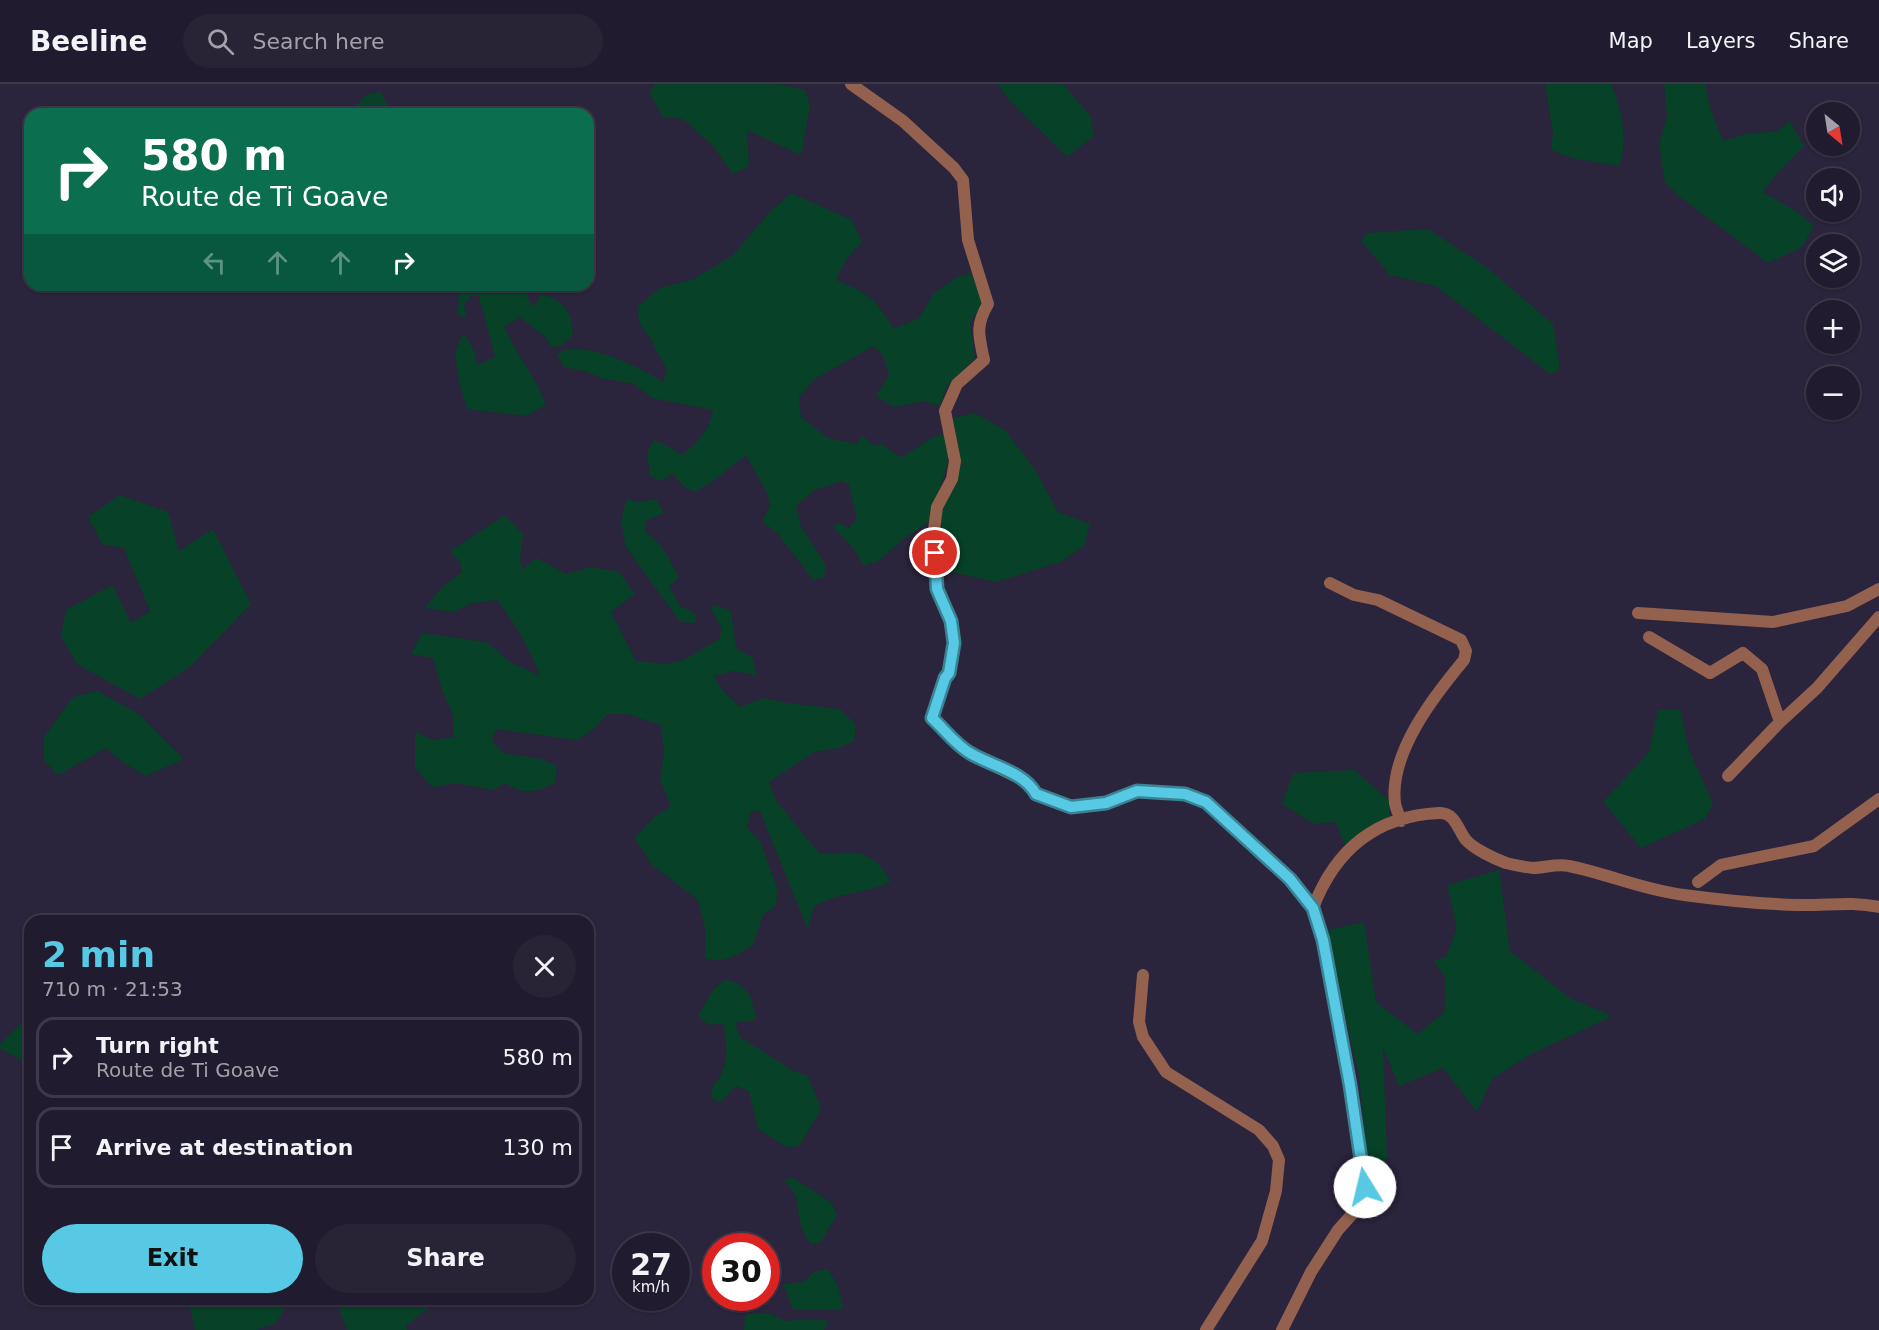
<!DOCTYPE html>
<html lang="en">
<head>
<meta charset="utf-8">
<style>
  :root { --surface:#201b2e; --page:#282436; --text:#f1f3f6; --muted:#a2a1aa; --line:#3d394a; --accent:#58c9e4 }
  body { margin:0; font-family:"DejaVu Sans",sans-serif; background:var(--page); color:var(--text); height:100vh; display:flex; flex-direction:column; font-size:22px; white-space:nowrap }
  * { box-sizing:border-box; margin:0 }
  p { font-size:20px; color:var(--muted) }
  .icon { flex:none; width:33px; height:33px; fill:none; stroke:currentColor; stroke-width:2; stroke-linecap:round; stroke-linejoin:round }
  .map { position:relative; flex:1; overflow:hidden }
  .details { position:absolute; left:24px; top:831px; width:570px; height:390px; display:flex; flex-direction:column; background:var(--surface); border-radius:18px; box-shadow:0 2px 4px #0004,0 0 0 2px var(--line) }
  .details>* { flex:none }
  .hud { position:absolute; left:24px; top:24px; width:570px; height:183px; border-radius:18px; box-shadow:0 2px 4px #0004,0 0 0 2px var(--line); background:#0b6e4f; color:#fff; overflow:hidden }
  .needle { width:39px; rotate:150deg }
  .controls { position:absolute; left:1806px; top:18px; display:grid; gap:12px }
  .controls a { display:grid; place-items:center; width:54px; height:54px; border-radius:50%; background:var(--surface); box-shadow:0 2px 4px #0004,0 0 0 2px var(--line); font-size:30px }
  .speed { position:absolute; left:612px; top:1149px; display:flex; gap:12px; font-size:30px; font-weight:700; text-align:center }
  .speed>* { display:grid; place-content:center; width:78px; height:78px; border-radius:50%; background:var(--surface); box-shadow:0 2px 4px #0004,0 0 0 2px var(--line); line-height:1 }
  .speed small { font-size:15px; font-weight:400 }
  .speed .limit { border:9px solid #d22; background:#fff; color:#111 }
  .pin { position:absolute; display:grid; place-items:center; width:51px; height:51px; color:#fff; margin:-26px; border:3px solid #fff; border-radius:50%; box-shadow:0 2px 6px #0007 }
  .me { position:absolute; width:66px; margin:-33px; rotate:351deg; stroke-linejoin:round; filter:drop-shadow(0 0 4px #0008) }
  .turn { display:flex; align-items:center; gap:21px; height:126px; padding:0 18px; font-size:27px }
  .turn .icon { width:78px; height:78px; stroke-width:2.5 }
  .turn b { display:block; font-size:42px; line-height:51px }
  .lanes { display:flex; align-items:center; height:57px; padding:0 18px; background:#0003; justify-content:center; gap:30px; direction:ltr }
  .lanes .off { opacity:.35 }
  .round { display:grid; place-items:center; flex:none; width:63px; height:63px; border-radius:32px; background:var(--page) }
  .summary { display:flex; align-items:center; justify-content:space-between; height:102px; padding:0 18px }
  h1 { font-size:36px; font-weight:700; line-height:45px; color:var(--accent) }
  .button { display:flex; gap:12px; margin-top:auto; padding:12px 18px }
  .button a { flex:1; height:69px; border-radius:36px; background:var(--accent); color:#111; font-size:24px; font-weight:700; line-height:69px; text-align:center }
  .button a+a { background:var(--page); color:var(--text) }
  ul { padding:0; list-style:none }
  li { display:flex; align-items:center; gap:18px; height:81px; margin:0 12px 9px; padding:0 6px; border:3px solid var(--line); border-radius:18px }
  li div { flex:1 }
  li b { display:block; font-size:22px }
  li em { font-style:normal }
  header { display:flex; align-items:center; gap:36px; box-sizing:border-box; height:84px; padding:0 30px; background:var(--surface); border-bottom:2px solid var(--line) }
  header strong { font-size:28px }
  nav { display:flex; gap:33px; margin-inline-start:auto; font-size:21px }
  .search { width:420px; height:54px; background:var(--page); display:flex; align-items:center; gap:15px; box-sizing:border-box; padding:0 21px; border-radius:33px; color:var(--muted); font-size:22px }
  .map>svg:first-child { display:block }
</style>
</head>
<body>
<header>
<strong>Beeline</strong>
<div class="search"><svg class="icon" aria-label="search" viewBox="0 0 24 24"><circle cx="10" cy="10" r="6"/><path d="M15 15l6 6"/></svg>Search here</div>
<nav><a>Map</a><a>Layers</a><a>Share</a></nav>
</header>
<div class="map">
<svg width="1879" height="1246" viewBox="0 0 1879 1246">
  <rect width="100%" height="100%" fill="#2b243d"/>
  <path fill="#074127" d="M656 0H780L805 6 810 21 801 71 747 46 749 82 733 90 712 61 683 35 663 33 649 8Z
    M997 0H1063L1090 31 1094 52 1067 73 1009 16Z
    M1545 0H1612C1621 28 1629 53 1619 82L1576 75 1551 66 1553 49Z
    M1664 0H1705L1711 27 1723 57 1750 49 1776 48 1790 37 1804 62 1774 93 1763 108 1796 127 1814 142 1802 163 1768 179 1680 113 1665 99 1659 61 1667 32Z
    M380 8 393 30H348L367 10Z
    M791 109 852 136 862 158 845 177 836 196C871 211 874 213 894 245L919 234 934 209 957 193 971 189 983 219 970 239 975 274 947 302 940 322 924 317 894 323 876 312 889 291 883 272 874 262 816 294 799 313 801 333 828 354 856 360 863 352 873 361 881 360 901 373C916 366 930 352 946 349L948 377 931 436 905 454 878 477 864 482 853 464 833 443 840 439 849 444 857 435 849 401 842 397 813 407 796 422 801 442 826 482 824 493 813 496 778 450 762 437 770 422 767 409 746 371 710 399 694 408 683 402 673 390 661 397 650 392 647 369 654 356 666 361 682 371C697 359 710 346 713 326L652 314 634 300 601 294 587 288 564 283 557 271C561 269 565 265 569 265 596 262 642 284 663 298L667 286 650 254 639 239 638 222 660 204 694 195 733 171 769 129Z
    M1428 145 1486 183 1553 240 1560 285 1550 290 1436 202 1390 191 1361 157 1367 149Z
    M459 201H521L533 223 542 210C565 217 572 228 573 251L562 261 552 264 545 253 520 233 504 243C516 270 536 293 546 321L526 332 467 325 459 297 455 269 462 251 466 252 475 269 477 281 495 273 479 212H471L464 220 466 233 458 231Z
    M975 329 1006 347 1037 389 1058 428 1090 440 1084 462 1061 478 996 498 943 486 940 431 961 381 953 334Z
    M120 411 168 428 179 467 213 445 251 520 191 582 140 615 77 580 61 552 66 526 112 501 131 539 150 527 124 464 102 460 88 433Z
    M626 415 642 418 656 415 664 429 645 437V448C663 458 670 477 679 494L669 502 680 522 695 529 696 539 680 538 626 463 621 438Z
    M505 431 523 450 520 473 522 485 537 474 566 490 591 483 619 488 635 510 611 528 636 577 666 580 684 576 719 555 722 544 710 525 716 521 731 527 736 564 753 574 756 591 733 587 714 592 722 606 740 623 764 614 787 619 840 625 856 641 854 657 838 664 814 668 769 698 777 718 820 770C856 768 870 763 891 797 867 811 836 807 813 824L808 846 760 727H751L747 744 760 757 777 804 776 822 763 831 753 861C736 871 724 881 705 874V843L698 816 652 781 635 754 653 734 671 722 660 696 664 668 661 641 627 630H608L595 644 577 656 496 645 492 657 503 669 541 675 557 682 555 699C534 709 526 711 505 699L492 706 456 699 432 703 415 684V648L433 656 454 653 453 631 442 606 433 574 411 570 422 549 487 558 510 578 540 592C529 564 515 539 497 516L473 519 453 528 425 524 441 504 462 488 460 478 450 467Z
    M98 607 140 631 184 675 145 692 117 674 106 664 58 691 44 676V653L73 613Z
    M1680 625 1689 666 1713 719 1705 735 1641 764 1603 718 1649 668 1658 626Z
    M1354 686 1389 716V737L1346 763 1335 738 1313 740 1282 720 1293 689Z
    M1499 786 1510 867 1571 915 1613 932 1529 971 1492 995 1477 1028 1443 984 1399 1002 1383 963 1387 1073 1370 1102 1359 991 1342 919 1328 846 1364 838 1376 918 1418 950 1444 928 1446 895 1434 877 1446 873 1457 844 1447 801Z
    M725 895C749 901 753 914 756 936L735 939 740 953 792 986 808 992 821 1025 800 1061 788 1064 758 1045 749 1007 736 1002 720 1019 711 1014C712 998 717 1000 722 988 729 972 726 955 723 939L708 941 698 932 713 906Z
    M30 931V982L0 964V960Z
    M792 1093 832 1119 837 1131 821 1158 811 1160C808 1156 805 1152 803 1147 795 1130 803 1111 784 1097Z
    M828 1185 838 1202 843 1225H793L783 1200 803 1198 814 1188Z
    M188 1215H291L276 1239 256 1246H195Z
    M335 1215H439L406 1242 407 1246H347Z
    M768 1229 786 1237 806 1235 829 1237 824 1246H744L745 1230Z"/>
  <g fill="none" stroke-linecap="round" stroke-linejoin="round">
    <path stroke="#94614f" stroke-width="12" d="M851 0 903 37 954 84 963 96 968 156 988 220C975 242 979 252 984 276L957 300 945 327 955 377 952 395 937 423 934 446 937 505 951 537 954 559 949 589 945 594 932 634 968 669 1029 699 1036 710 1071 723 1106 719 1137 707 1184 710 1206 718 1290 795 1313 824 1323 856 1350 1001 1365 1103 1364 1117 1338 1146 1311 1188 1282 1246
      M1330 499 1354 511 1378 516 1461 556 1466 567 1464 576C1434 612 1389 669 1395 719 1396 725 1399 731 1401 737
      M1638 529 1773 538 1847 522 1879 505
      M1649 553 1710 589 1743 569 1762 585 1780 638
      M1728 692 1780 638 1817 604 1879 533
      M1698 798 1721 781 1814 762 1879 715
      M1313 824C1335 766 1375 732 1439 729 1455 728 1458 746 1466 756 1474 765 1495 775 1506 779 1514 781 1524 783 1533 784 1545 784 1557 779 1569 782 1608 790 1644 806 1684 811 1721 816 1760 820 1797 821 1825 822 1851 817 1879 823
      M1143 891 1139 938 1143 953 1166 988 1259 1046 1273 1062 1279 1076 1276 1107 1262 1157 1206 1246"/>
  </g>
  <g fill="none" stroke-linecap="round" stroke-linejoin="round">
    <defs>
      <path id="route" d="M935 469 937 505 951 537 954 559 949 589 945 594 932 634C944 645 956 661 970 669 991 682 1023 687 1036 710L1071 723 1106 719 1137 707 1185 710 1206 718 1290 795 1313 824 1323 856 1350 1001 1365 1103"/>
    </defs>
    <use href="#route" stroke="#398394" stroke-width="15"/>
    <use href="#route" stroke="#58c9e4" stroke-width="10"/>
  </g>
</svg>
<div class="controls">
<a><svg class="needle" viewBox="-14 -14 28 28"><path d="M0-13l5 13h-10z" fill="#e53935"/><path d="M0 13l5-13h-10z" fill="#a2a1aa"/></svg></a>
<a><svg class="icon" aria-label="sound" viewBox="0 0 24 24"><path d="M4 9h4l5-4v14l-5-4H4zM17 9q2 3 0 6"/></svg></a>
<a><svg class="icon" aria-label="layers" viewBox="0 0 24 24"><path d="M12 4l9 5-9 5-9-5zM3 14l9 5 9-5"/></svg></a>
<a>+</a>
<a>−</a>
</div>
<div class="speed"><div>27<small>km/h</small></div><div class="limit">30</div></div>
<div class="pin" style="left:935px;top:469px;background:#d93025"><svg class="icon" aria-label="arrive" viewBox="0 0 24 24"><path d="M6 21V4h12l-3 4 3 4H6"/></svg></div>
<svg class="me" style="left:1365px;top:1103px" viewBox="-20 -20 40 40"><circle r="19" fill="#fff"/><path d="M0-13L10 11 0 6-10 11z" fill="#58c9e4"/></svg>
<div class="hud">
<div class="turn"><svg class="icon" aria-label="right" viewBox="0 0 24 24"><path d="M7 20v-9h11M14 6l5 5-5 5"/></svg><div><b>580 m</b>Route de Ti Goave</div></div>
<div class="lanes"><svg class="icon off" aria-label="left" viewBox="0 0 24 24"><path d="M17 20v-9H6M10 6l-5 5 5 5"/></svg><svg class="icon off" aria-label="ahead" viewBox="0 0 24 24"><path d="M12 20V5M6 11l6-6 6 6"/></svg><svg class="icon off" aria-label="ahead" viewBox="0 0 24 24"><path d="M12 20V5M6 11l6-6 6 6"/></svg><svg class="icon" aria-label="right" viewBox="0 0 24 24"><path d="M7 20v-9h11M14 6l5 5-5 5"/></svg></div>
</div>
<section class="details">
<div class="summary"><div><h1>2 min</h1><p>710 m · 21:53</p></div><a class="round"><svg class="icon" aria-label="close" viewBox="0 0 24 24"><path d="M6 6l12 12M18 6L6 18"/></svg></a></div>
<ul>
<li><svg class="icon" aria-label="right" viewBox="0 0 24 24"><path d="M7 20v-9h11M14 6l5 5-5 5"/></svg><div><b>Turn right</b><p>Route de Ti Goave</p></div><em>580 m</em></li>
<li><svg class="icon" aria-label="arrive" viewBox="0 0 24 24"><path d="M6 21V4h12l-3 4 3 4H6"/></svg><div><b>Arrive at destination</b></div><em>130 m</em></li>
</ul>
<div class="button"><a>Exit</a><a>Share</a></div>
</section>
</div>
</body>
</html>
